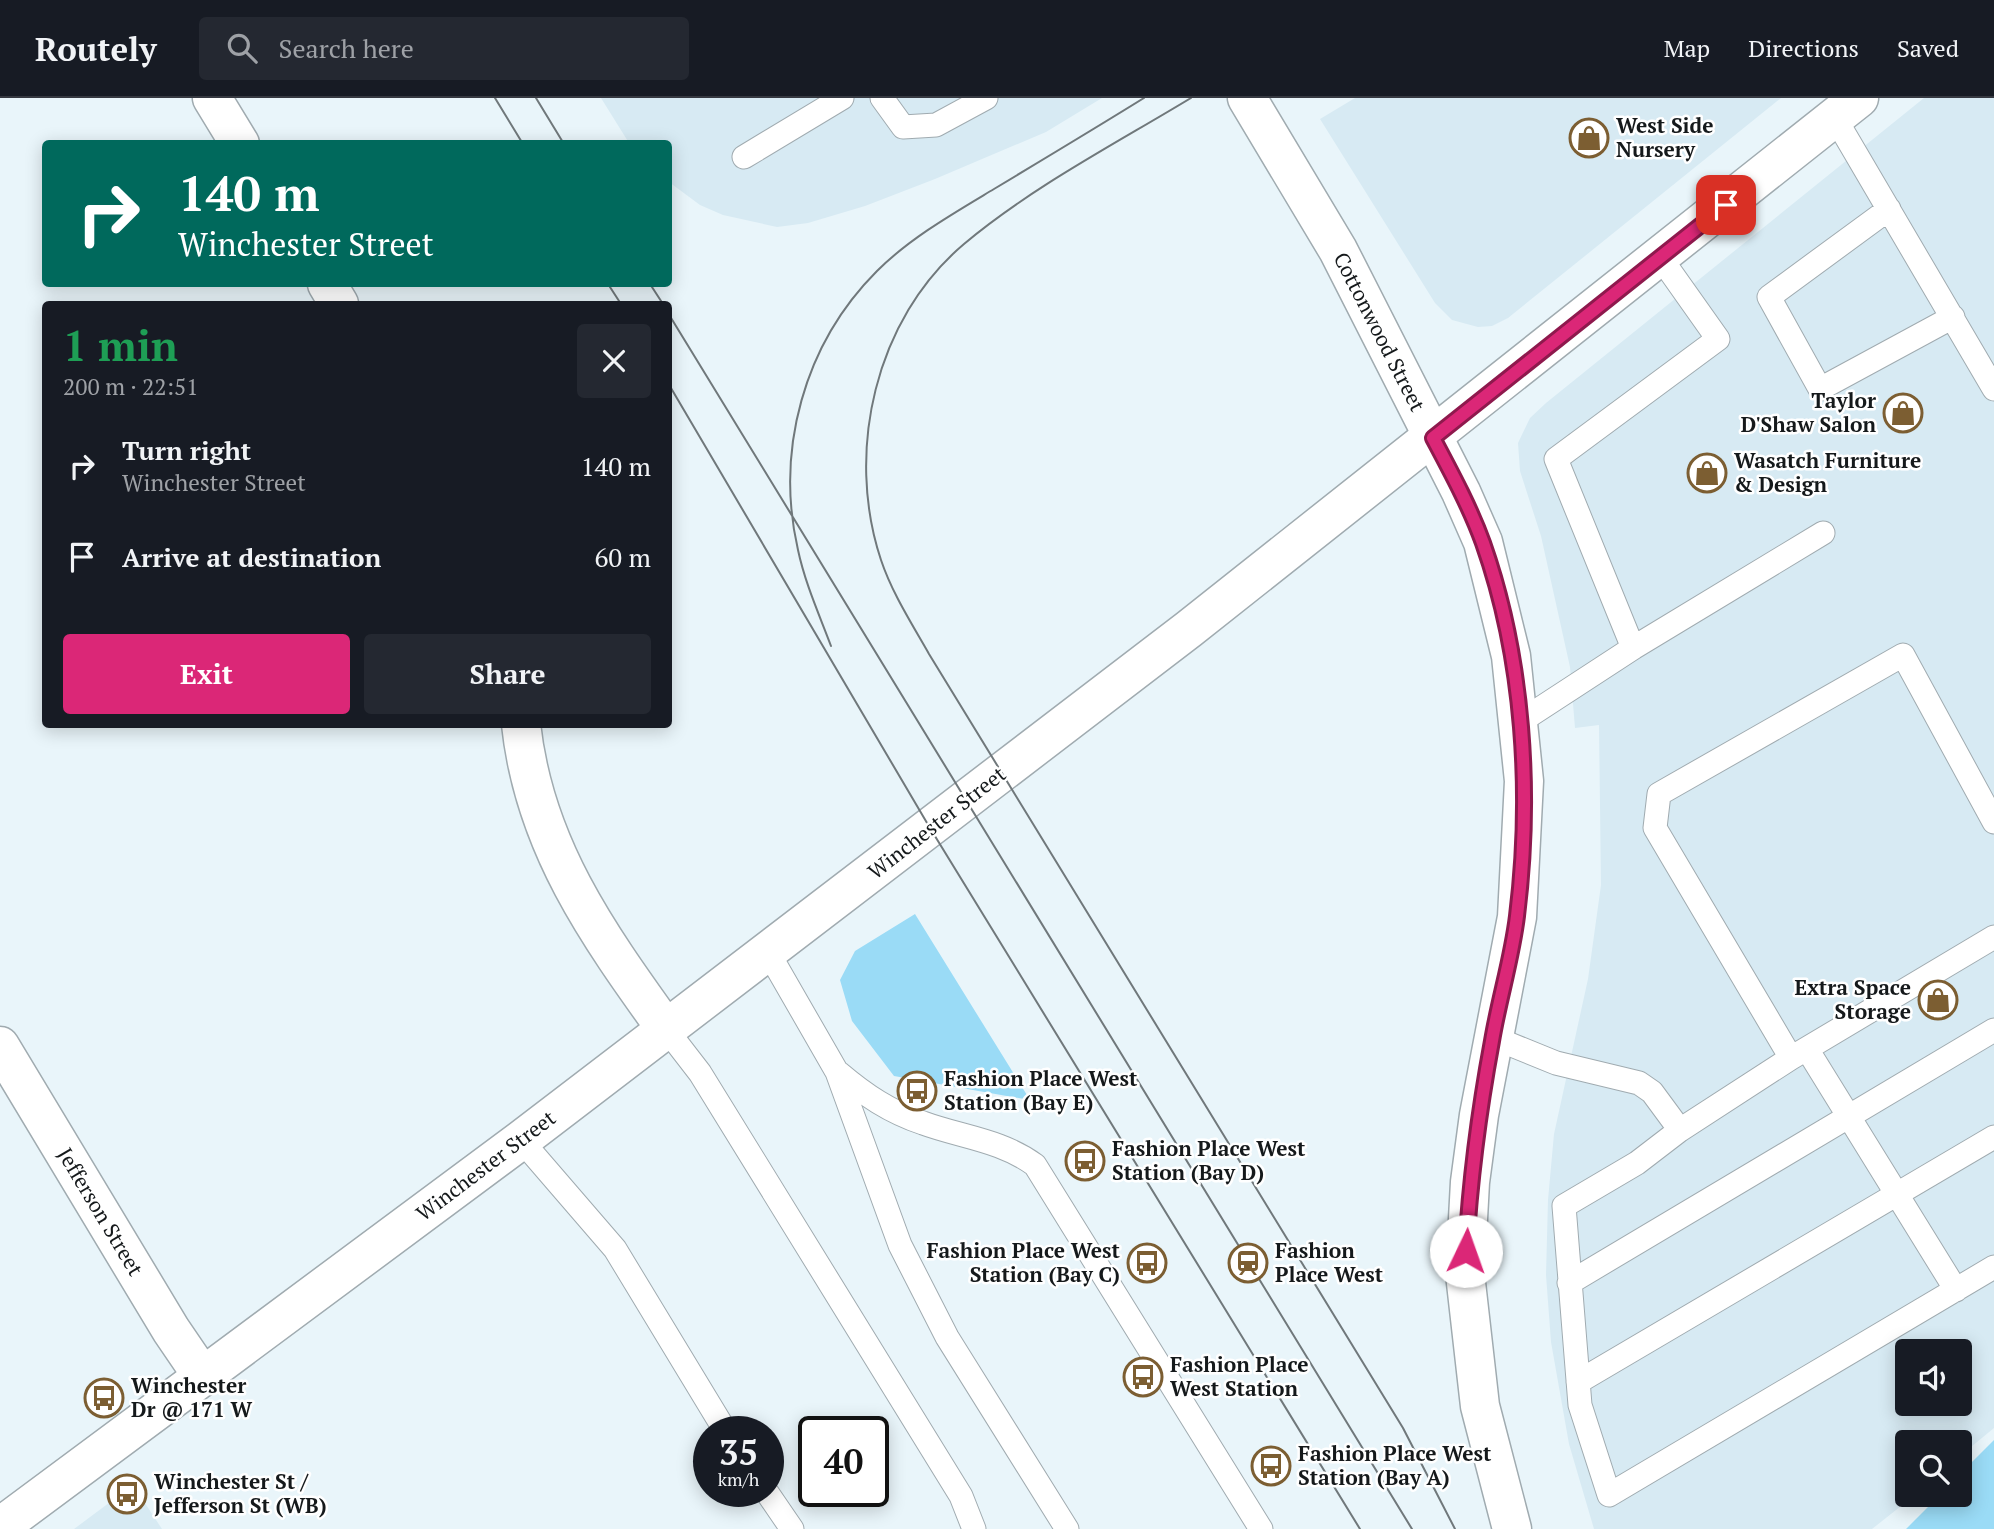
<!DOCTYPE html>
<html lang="en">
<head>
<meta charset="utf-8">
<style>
  :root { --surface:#171b24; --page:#242831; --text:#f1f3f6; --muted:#9ea1a6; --line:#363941; --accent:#db2777 }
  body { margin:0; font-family:"PT Serif",serif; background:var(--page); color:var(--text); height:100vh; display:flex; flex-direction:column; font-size:26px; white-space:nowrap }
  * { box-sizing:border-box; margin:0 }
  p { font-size:23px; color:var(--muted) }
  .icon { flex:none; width:38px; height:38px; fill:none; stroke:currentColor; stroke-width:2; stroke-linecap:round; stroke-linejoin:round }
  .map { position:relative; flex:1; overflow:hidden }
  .side { position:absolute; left:42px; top:203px; width:630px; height:427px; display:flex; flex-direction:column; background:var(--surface); border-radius:7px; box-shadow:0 4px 18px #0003 }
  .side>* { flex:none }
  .hud { position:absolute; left:42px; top:42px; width:630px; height:147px; border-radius:7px; box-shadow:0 4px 18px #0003; background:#00695c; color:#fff; overflow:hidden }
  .tools { position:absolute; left:1895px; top:1241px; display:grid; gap:14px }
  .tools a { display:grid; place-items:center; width:77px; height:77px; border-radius:7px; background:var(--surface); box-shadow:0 4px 18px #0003; font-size:35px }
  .speed { position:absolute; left:693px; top:1318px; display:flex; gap:14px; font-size:35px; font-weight:700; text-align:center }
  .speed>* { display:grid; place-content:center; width:91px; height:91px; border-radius:50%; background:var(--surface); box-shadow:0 4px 18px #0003; line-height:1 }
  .speed small { font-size:18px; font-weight:400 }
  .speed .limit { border:4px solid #111; border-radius:10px; background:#fff; color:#111 }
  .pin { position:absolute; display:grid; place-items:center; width:60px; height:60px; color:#fff; margin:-30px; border-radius:14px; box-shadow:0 4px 10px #0006 }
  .me { position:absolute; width:77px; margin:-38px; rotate:3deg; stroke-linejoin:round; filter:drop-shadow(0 0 5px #0008) }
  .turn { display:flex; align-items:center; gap:24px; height:147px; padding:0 21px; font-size:32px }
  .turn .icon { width:91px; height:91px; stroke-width:2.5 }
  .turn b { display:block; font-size:49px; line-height:60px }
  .round { display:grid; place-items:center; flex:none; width:74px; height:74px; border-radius:7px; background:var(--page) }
  .overview { display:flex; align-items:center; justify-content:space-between; height:119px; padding:0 21px }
  h1 { font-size:42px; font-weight:800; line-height:52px; color:#1e9e55 }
  .primary-button { display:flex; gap:14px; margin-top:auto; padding:14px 21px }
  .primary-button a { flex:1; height:80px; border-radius:7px; background:var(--accent); color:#fff; font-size:28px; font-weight:800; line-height:80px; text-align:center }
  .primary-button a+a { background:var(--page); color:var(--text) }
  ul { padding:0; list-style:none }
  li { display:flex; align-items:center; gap:21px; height:91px; padding:0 21px }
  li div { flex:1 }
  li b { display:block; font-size:26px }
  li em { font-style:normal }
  header { display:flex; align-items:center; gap:42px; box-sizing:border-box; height:98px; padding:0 35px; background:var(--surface); border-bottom:2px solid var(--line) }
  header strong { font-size:33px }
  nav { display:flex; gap:38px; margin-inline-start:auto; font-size:24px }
  .search { width:490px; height:63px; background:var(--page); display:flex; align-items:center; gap:18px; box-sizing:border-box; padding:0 24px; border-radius:7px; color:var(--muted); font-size:26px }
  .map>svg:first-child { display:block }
</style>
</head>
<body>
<header>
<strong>Routely</strong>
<div class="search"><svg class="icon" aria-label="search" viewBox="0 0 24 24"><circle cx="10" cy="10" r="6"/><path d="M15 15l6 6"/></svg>Search here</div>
<nav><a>Map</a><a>Directions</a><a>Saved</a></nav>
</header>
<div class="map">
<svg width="1994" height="1431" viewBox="0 0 1994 1431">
  <rect width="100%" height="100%" fill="#e9f5fa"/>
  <path fill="#d7eaf3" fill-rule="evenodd" d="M601 0H1102L1046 34 935 81 865 108 808 125 777 129 723 117 700 107 669 84 668 46 629 45Z
    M1355 0H1781L1508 220 1492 228 1478 229 1452 222 1435 205 1320 21Z
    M1924 0H1994V1330L1960 1358V1344H1908V1396L1915 1397 1872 1431H1594L1569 1346 1551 1244 1546 1177 1548 1102 1554 1036 1588 881 1601 787 1599 627 1575 630 1570 569 1541 438 1520 373 1518 345 1530 320 1546 305ZM1908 1253H1960V1306H1908Z
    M133 1387 162 1431H74Z"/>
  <path fill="#9adbf6" d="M915 816 1030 1002 894 978 852 923 840 882 855 853Z
    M1994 1342V1431H1906L1940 1397 1960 1396V1376Z"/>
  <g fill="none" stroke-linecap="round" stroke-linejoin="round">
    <defs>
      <path id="service" d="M882 0 903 29 936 27 986 0
        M1835 20 1994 291
        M744 59 842 0
        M1889 111 1769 199 1820 291 1953 219
        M1633 550 1556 361 1718 241 1660 159
        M1518 625 1633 550 1823 435
        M768 854 837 974 900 1147 947 1239 1067 1431
        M666 931 700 975 961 1398 974 1431
        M1492 939 1556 965 1639 985 1652 994 1680 1032 1791 960 1994 839
        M1807 951 1956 1192
        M1791 960 1655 730 1659 696 1903 557 1994 724
        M839 975C865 997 890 1014 923 1025 961 1039 1001 1042 1035 1067L1261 1431
        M1680 1032 1637 1065 1564 1108 1580 1307 1609 1397 1994 1169
        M521 1042 615 1151 726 1334
        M1569 1185 1994 932
        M1578 1284 1994 1039
        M766 1393 792 1431"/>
      <path id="minor" d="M212 0 240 46
        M327 186 339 206
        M521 626C534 747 597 835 666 931
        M0 948 171 1232 203 1279"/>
      <path id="tertiary" d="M1247 0 1338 152 1461 394 1483 444 1511 558 1524 683 1517 819 1479 1017 1470 1084 1465 1176 1480 1308 1512 1431"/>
      <path id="secondary" d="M0 1429 521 1042 1189 531 1859 0"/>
    </defs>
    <use href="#service" stroke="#a0abb0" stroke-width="25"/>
    <use href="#minor" stroke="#a0abb0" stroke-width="41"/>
    <use href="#tertiary" stroke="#a0abb0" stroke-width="41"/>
    <use href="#secondary" stroke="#a0abb0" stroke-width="41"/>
    <use href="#service" stroke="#fff" stroke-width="23"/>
    <use href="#minor" stroke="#fff" stroke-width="38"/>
    <use href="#tertiary" stroke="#fff" stroke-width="38"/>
    <use href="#secondary" stroke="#fff" stroke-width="38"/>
    <path stroke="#70787b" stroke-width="2" d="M495 0 523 46
      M536 0 564 46
      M1191 0C1115 46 1032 89 964 146 875 221 845 354 881 462 892 495 912 526 929 556L1403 1330 1455 1431
      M608 186 621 206
      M650 186 663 206
      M668 215 1412 1431
      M668 285 930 730 1360 1431
      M831 548C819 516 805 485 798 452 775 352 804 246 877 173 910 140 954 115 994 91 1044 61 1094 31 1144 0"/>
  </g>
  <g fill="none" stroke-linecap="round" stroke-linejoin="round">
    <defs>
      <path id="route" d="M1466 1153C1470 1082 1479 1013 1492 943 1499 901 1512 860 1517 818 1532 696 1524 561 1483 445 1470 409 1451 374 1433 340L1726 107"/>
    </defs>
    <use href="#route" stroke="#8e194d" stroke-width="18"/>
    <use href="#route" stroke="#db2777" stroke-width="12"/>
  </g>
  <defs>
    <symbol id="shop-ring" viewBox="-11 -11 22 22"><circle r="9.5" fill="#fff" stroke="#7c5e32" stroke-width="1.5"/><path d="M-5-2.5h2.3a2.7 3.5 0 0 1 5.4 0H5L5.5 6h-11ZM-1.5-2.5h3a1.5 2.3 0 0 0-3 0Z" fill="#7c5e32"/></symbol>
    <symbol id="bus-ring" viewBox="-11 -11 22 22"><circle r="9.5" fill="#fff" stroke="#7c5e32" stroke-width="1.5"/><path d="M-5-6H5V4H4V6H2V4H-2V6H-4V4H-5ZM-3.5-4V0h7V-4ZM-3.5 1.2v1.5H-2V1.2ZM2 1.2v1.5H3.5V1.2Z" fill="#7c5e32"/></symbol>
    <symbol id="station-ring" viewBox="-11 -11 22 22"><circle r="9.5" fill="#fff" stroke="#7c5e32" stroke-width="1.5"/><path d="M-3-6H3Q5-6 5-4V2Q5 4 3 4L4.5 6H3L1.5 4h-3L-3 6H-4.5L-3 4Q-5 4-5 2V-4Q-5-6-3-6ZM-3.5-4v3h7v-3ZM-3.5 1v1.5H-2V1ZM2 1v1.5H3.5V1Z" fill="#7c5e32"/></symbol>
  </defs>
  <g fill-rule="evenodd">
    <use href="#shop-ring" x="1567" y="18" width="44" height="44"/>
    <use href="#shop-ring" x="1881" y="293" width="44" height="44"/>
    <use href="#shop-ring" x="1685" y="353" width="44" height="44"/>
    <use href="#shop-ring" x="1916" y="880" width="44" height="44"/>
    <use href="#bus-ring" x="895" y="971" width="44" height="44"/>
    <use href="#bus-ring" x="1063" y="1041" width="44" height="44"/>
    <use href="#bus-ring" x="1125" y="1143" width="44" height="44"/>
    <use href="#station-ring" x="1226" y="1143" width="44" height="44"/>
    <use href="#bus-ring" x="1121" y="1257" width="44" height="44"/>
    <use href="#bus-ring" x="82" y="1278" width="44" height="44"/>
    <use href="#bus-ring" x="1249" y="1346" width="44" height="44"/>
    <use href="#bus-ring" x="105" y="1374" width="44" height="44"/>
  </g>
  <g text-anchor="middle" stroke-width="5" stroke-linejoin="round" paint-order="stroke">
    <g font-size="21" font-weight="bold" fill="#15191b" stroke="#fff" text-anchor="start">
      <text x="1616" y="35">West Side<tspan x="1616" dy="24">Nursery</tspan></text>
      <text x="1876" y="310" text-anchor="end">Taylor<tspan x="1876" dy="24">D'Shaw Salon</tspan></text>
      <text x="1734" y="370">Wasatch Furniture<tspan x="1734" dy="24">&amp; Design</tspan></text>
      <text x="1911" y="897" text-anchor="end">Extra Space<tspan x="1911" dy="24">Storage</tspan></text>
      <text x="944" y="988">Fashion Place West<tspan x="944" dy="24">Station (Bay E)</tspan></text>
      <text x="1112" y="1058">Fashion Place West<tspan x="1112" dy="24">Station (Bay D)</tspan></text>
      <text x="1120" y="1160" text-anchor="end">Fashion Place West<tspan x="1120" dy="24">Station (Bay C)</tspan></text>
      <text x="1275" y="1160">Fashion<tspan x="1275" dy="24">Place West</tspan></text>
      <text x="1170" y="1274">Fashion Place<tspan x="1170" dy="24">West Station</tspan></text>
      <text x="131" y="1295">Winchester<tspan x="131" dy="24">Dr @ 171 W</tspan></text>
      <text x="1298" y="1363">Fashion Place West<tspan x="1298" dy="24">Station (Bay A)</tspan></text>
      <text x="154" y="1391">Winchester St /<tspan x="154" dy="24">Jefferson St (WB)</tspan></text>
    </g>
    <g font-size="21" fill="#15191b" stroke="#fff">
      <text transform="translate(1379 234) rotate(63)" y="7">Cottonwood Street</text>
      <text transform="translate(937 725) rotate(-38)" y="7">Winchester Street</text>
      <text transform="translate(486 1068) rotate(-37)" y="7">Winchester Street</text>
      <text transform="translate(100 1114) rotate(59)" y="7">Jefferson Street</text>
    </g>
  </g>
</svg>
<div class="tools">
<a><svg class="icon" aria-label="sound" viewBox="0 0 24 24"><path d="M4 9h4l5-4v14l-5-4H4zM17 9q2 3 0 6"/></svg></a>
<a><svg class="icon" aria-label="search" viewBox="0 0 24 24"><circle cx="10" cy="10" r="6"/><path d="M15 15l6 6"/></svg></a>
</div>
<div class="speed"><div>35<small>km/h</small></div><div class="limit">40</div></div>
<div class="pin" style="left:1726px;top:107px;background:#d93025"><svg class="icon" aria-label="arrive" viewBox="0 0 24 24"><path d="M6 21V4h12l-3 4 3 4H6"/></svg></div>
<svg class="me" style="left:1466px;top:1153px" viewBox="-20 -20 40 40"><circle r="19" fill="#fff"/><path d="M0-13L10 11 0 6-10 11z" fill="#db2777"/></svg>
<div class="hud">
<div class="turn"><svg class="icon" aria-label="right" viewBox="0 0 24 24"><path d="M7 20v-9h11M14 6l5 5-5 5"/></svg><div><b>140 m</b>Winchester Street</div></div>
</div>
<section class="side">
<div class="overview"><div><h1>1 min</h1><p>200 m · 22:51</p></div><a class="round"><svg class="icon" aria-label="close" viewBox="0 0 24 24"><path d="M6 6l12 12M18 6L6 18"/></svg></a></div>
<ul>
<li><svg class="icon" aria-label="right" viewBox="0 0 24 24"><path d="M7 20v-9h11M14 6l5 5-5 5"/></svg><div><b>Turn right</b><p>Winchester Street</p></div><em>140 m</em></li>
<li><svg class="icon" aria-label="arrive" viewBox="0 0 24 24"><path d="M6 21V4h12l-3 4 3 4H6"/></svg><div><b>Arrive at destination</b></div><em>60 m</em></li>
</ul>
<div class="primary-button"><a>Exit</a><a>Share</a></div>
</section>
</div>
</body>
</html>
